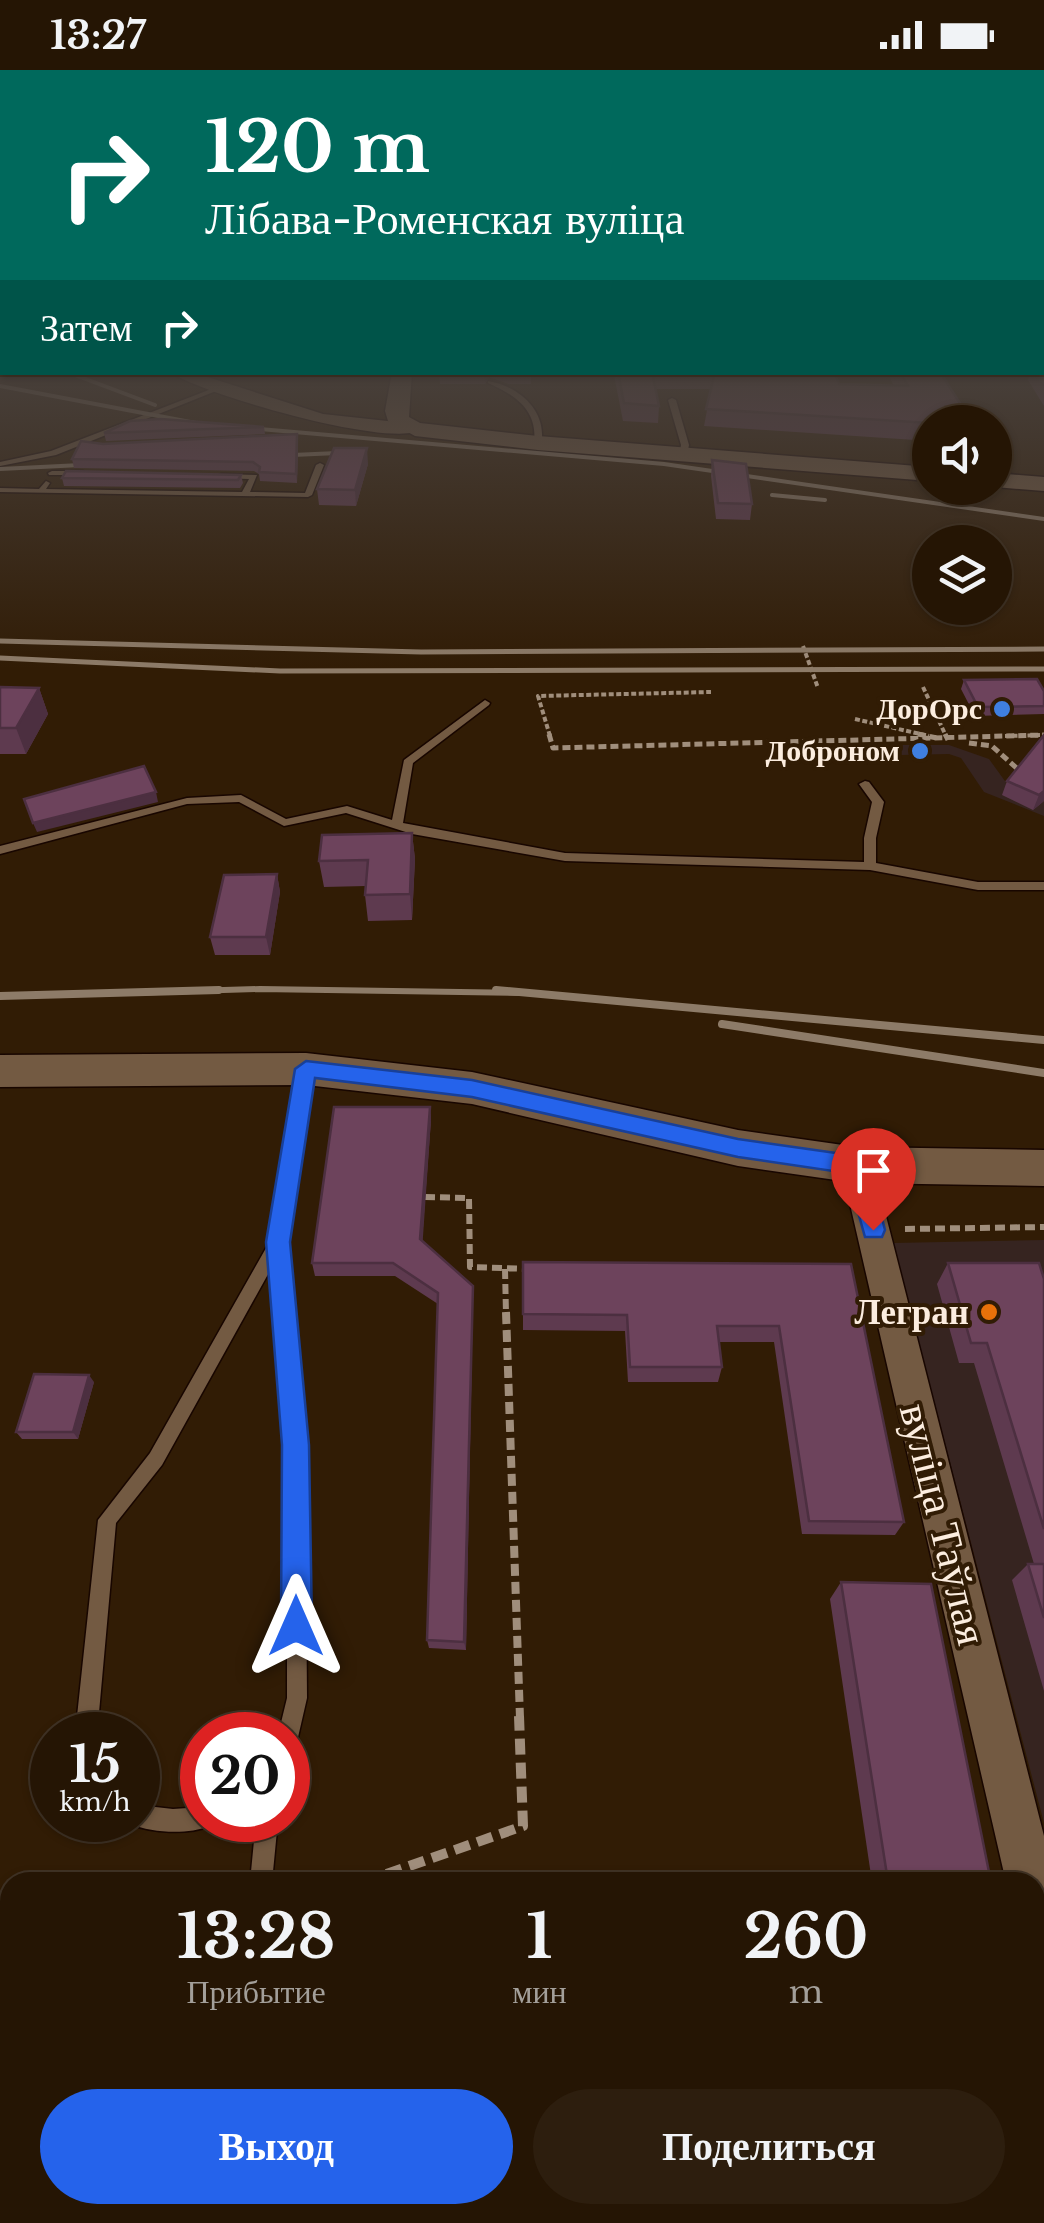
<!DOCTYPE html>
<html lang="ru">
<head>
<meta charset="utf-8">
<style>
  :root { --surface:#251504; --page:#2d1e0e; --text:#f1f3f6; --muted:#a39f9a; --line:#423426; --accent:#2563eb }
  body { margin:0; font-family:"Libre Baskerville",serif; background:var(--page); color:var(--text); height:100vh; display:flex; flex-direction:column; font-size:38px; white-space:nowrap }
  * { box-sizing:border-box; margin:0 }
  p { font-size:32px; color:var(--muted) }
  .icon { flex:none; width:55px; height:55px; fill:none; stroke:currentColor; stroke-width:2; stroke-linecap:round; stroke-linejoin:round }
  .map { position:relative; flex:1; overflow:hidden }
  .drawer { position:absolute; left:0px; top:1802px; width:1045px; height:352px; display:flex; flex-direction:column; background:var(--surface); border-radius:30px 30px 0 0; box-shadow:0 2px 8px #0004,0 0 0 2px var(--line) }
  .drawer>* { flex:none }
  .hud { position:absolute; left:0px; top:0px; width:1045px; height:305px; box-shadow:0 2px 8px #0004,0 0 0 2px var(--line); background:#00695c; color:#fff; overflow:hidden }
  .buttons { position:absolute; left:912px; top:335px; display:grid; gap:20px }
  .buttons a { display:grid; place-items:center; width:100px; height:100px; border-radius:50%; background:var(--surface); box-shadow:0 2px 8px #0004,0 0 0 2px var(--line); font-size:50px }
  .speed { position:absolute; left:30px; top:1642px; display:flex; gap:20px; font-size:50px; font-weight:700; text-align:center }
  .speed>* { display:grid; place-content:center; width:130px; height:130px; border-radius:50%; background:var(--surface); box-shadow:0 2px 8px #0004,0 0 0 2px var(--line); line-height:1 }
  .speed small { font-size:25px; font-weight:400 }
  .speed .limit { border:15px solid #d22; background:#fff; color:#111 }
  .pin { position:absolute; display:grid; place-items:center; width:85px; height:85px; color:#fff; margin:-102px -42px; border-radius:50% 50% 50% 0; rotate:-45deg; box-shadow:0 0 10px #0007 }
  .pin .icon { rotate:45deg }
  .me { position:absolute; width:110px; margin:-55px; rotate:0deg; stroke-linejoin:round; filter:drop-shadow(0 0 8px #0008) }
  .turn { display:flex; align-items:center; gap:35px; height:210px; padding:0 40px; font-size:45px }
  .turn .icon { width:130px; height:130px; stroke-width:2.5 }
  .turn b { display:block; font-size:70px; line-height:85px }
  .then { display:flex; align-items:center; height:95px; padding:0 40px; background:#0003; gap:20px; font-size:38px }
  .eta { display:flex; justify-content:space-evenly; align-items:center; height:170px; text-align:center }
  .eta b { font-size:60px; font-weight:700; line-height:70px }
  .button { display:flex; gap:20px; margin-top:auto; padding:20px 40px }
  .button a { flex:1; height:115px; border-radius:60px; background:var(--accent); color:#fff; font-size:40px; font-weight:700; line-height:115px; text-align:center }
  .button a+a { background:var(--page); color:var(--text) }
  .status { display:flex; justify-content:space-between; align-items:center; height:70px; padding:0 50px; background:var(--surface); direction:ltr }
  .status svg { height:28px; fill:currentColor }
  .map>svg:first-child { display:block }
</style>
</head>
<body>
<div class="status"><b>13:27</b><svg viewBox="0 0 49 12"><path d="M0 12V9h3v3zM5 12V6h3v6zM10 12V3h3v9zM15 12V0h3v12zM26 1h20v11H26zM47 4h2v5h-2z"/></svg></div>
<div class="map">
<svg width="1044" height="2153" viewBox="0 0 1044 2153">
  <rect width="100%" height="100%" fill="#311c05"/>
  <path fill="#362420" d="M895 675H949L989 689 1010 718 1044 732V746L984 722 961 688 949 684 901 685Z
    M1044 1170V1753L893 1173Z"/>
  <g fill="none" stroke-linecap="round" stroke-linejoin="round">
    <defs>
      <path id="service" d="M488 311C519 316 548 341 541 375L534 373C538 340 515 325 488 313Z
        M219 316 221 319 56 385 0 396V392L51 381Z
        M672 328 676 330 689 375 687 385 683 387 679 385 681 375 668 330Z
        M320 393 324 395 312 425 308 427 0 422V418L39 419 46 411 50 413 46 419 242 422 249 409 218 408 217 406 221 404 257 405 250 422 305 423 316 395Z
        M52 401H83L87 403 83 405H49L48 403Z
        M485 630 490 633 489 635 413 693 403 753 565 783 864 792V768L872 732 859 714 865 711 869 712 884 732 876 768V793L978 812H1044V820H978L870 800 565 791 412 764 346 743 284 756 239 732 187 734 0 784V776L187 728 241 725 286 749 347 736 392 750 404 690Z
        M306 994 313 999 286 1172 305 1375 307 1628 296 1676 288 1679V1665H278L287 1628V1375L272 1197 162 1395 116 1453 97 1665H75L98 1450 150 1383 270 1171 299 999Z
        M138 1735 173 1739 202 1737V1750H212L210 1756C187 1765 153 1763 130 1754L129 1750H138Z
        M256 1750H278L272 1812H250Z
        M218 2145H244V2153H218Z"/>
      <path id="minor" d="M170 302H192L323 344 415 354 423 359C394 380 201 324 170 302Z
        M857 1082 869 1086 873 1095 1044 1766V1893L1035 1890V1812H1006L841 1095 845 1086Z"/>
      <path id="secondary" d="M392 302H412L409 347 420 353 538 366 930 397V411L538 380 415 366 388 351 385 341Z
        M995 403 1044 407V421L995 417Z
        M306 983 472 1002 738 1060 857 1077 1044 1080V1116L857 1113 738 1096 472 1034 306 1015 0 1017V985Z"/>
    </defs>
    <use href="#service" stroke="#180600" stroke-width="3"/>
    <use href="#minor" stroke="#180600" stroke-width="3"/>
    <use href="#secondary" stroke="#180600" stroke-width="3"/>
    <path stroke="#a08e7c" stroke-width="4" stroke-dasharray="5 2.5" stroke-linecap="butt" d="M803 576 818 618
      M923 617 946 666
      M855 649 929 666
      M550 666 538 626 711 622
      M1005 666 1044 665"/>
    <path stroke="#a08e7c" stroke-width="5" stroke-dasharray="8 4" stroke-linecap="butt" d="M549 664 553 678 1044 665
      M918 664 937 668
      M945 664 948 670
      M969 673 992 676 1021 702"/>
    <path stroke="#a08e7c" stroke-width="6" stroke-dasharray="10 5" stroke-linecap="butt" d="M425 1127 469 1128 470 1197 529 1199
      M905 1159 1044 1157
      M505 1199 506 1244"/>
    <path stroke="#a08e7c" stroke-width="8" stroke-dasharray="12 6" stroke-linecap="butt" d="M506 1242 520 1648"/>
    <path stroke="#a08e7c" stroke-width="10" stroke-dasharray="16 8" stroke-linecap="butt" d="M364 1812 523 1756 519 1646"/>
    <use href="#service" fill="#735a42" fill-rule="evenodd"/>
    <use href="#minor" fill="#735a42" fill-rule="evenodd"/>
    <use href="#secondary" fill="#735a42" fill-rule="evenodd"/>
    <path stroke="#8d7b68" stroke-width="4" d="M67 302 155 335
      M0 316 201 354 664 394 1044 449
      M270 386 360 382
      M0 399 101 394
      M772 425 825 430"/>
    <path stroke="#8d7b68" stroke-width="5" d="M0 571 421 582 1044 579
      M0 588 280 601 1044 599"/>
    <path stroke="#8d7b68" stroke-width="6" d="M126 923 260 919 524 923"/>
    <path stroke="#8d7b68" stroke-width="8" d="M496 920 1044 970
      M0 926 219 920
      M722 954 1044 1003"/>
  </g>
  <path fill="#5e3a4f" d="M1042 297H1044V336L1028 310 1030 302H1042Z
    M439 302H531V314H509L489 307 485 314H440Z
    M612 302H834L839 314 894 316 890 308 891 302H940L930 352V371L704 356 711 319H655L659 336 658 353 623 351 614 305Z
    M264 357 265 364 106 371 104 363Z
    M298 373 297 413 260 411 259 404 254 401 74 398 72 389 103 374Z
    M712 390 752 434 750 450 716 449 711 406Z
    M368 394 356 436 319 435 317 419Z
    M241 405 243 413 240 418 64 416 62 408Z
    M964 610 1044 621V644L975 646 961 619Z
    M0 617 39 618 48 644 26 684H0Z
    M1044 665V731L1033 740 1002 725 1007 711Z
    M412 763 415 789 412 850 368 851 365 825 366 816 324 817 319 791Z
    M277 804 280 822 270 885H215L210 867Z
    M430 1037 431 1050 422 1171 473 1228 466 1580 429 1578 427 1570 438 1234 395 1206H315L312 1193Z
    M523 1192 851 1194 904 1452 895 1465 802 1464 774 1272H719L722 1297 718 1312H628L625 1261 523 1260Z
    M948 1193 1044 1209V1621L1012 1510 1028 1494H1034L974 1293H959L937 1214Z
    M94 1312 78 1369H22L16 1362Z
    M841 1512 990 1807 978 1812H872L830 1529Z
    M956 2145H1035L1044 2153H957Z"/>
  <path fill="#4c2f40" d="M484 302H489V307L485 314Z
    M297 364 298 373 297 413 296 404Z
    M367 378 368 394 356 436 355 420Z
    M39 618 48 644 26 684 16 658Z
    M1044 721V731L1033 740 1039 725Z
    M156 722 158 732 37 762 33 753Z
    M412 763 415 789 412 850 410 824Z
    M277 804 280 822 270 885 266 867Z
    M430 1037 431 1050 422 1181 420 1169Z
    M473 1216V1228L466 1580 464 1572Z
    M89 1305 94 1312 78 1369 73 1362Z
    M149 2145H154L153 2153H148Z"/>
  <path fill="#6d435c" stroke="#4c2f40" stroke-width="2.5" d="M618 302H652L659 336 624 333Z
    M715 302H834L839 314 908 316 900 302H940L972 352 930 353 706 339Z
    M161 349 264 357 104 363 130 351Z
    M297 364 296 404 259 402 260 397 253 392 72 389 81 371 103 374Z
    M334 378H367L355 420 317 419Z
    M712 390 746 394 752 434 718 433Z
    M66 401 241 405 238 410 62 408Z
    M1037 609 1044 621V636L978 637 964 610Z
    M0 617 39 618 16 658H0Z
    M1044 665V721L1039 725 1007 711Z
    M144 696 156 722 33 753 24 729Z
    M412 763 410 824 365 825 368 790 319 791 322 765Z
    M277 804 266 867H210L224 805Z
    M334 1037H430L420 1169 473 1216 464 1572 427 1570 438 1223 393 1193H312Z
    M523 1192 851 1194 904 1452 809 1451 779 1256H717L722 1297H630L627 1245 523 1244Z
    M948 1193H1039L1044 1209V1459L987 1273H971Z
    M34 1304 89 1305 73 1362H16Z
    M1028 1494H1044V1548Z
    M841 1512 931 1514 990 1807 887 1805Z
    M1035 1952 1044 1992V2153H983L981 2145H1035Z
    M66 2145H149L148 2153H64Z
    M289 2145H369L368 2153H288Z"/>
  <linearGradient id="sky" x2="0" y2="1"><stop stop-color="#1b0f03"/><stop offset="0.5" stop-color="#48403b"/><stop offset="1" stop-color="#48403b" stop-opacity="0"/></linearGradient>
  <rect width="1044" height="599" fill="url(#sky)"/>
  <path fill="#2563eb" stroke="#184099" stroke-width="2.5" d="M306 991 472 1010 738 1069 857 1086 868 1095 885 1160 882 1167H865L847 1103 738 1087 472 1027 315 1008 290 1172 309 1375 312 1556 307 1566 296 1571 286 1566 281 1556 282 1375 266 1172 295 999Z"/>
  <g fill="#3f7fe0" stroke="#311c05" stroke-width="4">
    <circle cx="1002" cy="639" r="10"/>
    <circle cx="920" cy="681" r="10"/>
  </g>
  <circle fill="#e8710a" stroke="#311c05" stroke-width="4" cx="989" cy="1242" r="10"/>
  <g text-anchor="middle" stroke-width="8" stroke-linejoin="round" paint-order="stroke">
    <g font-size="30" font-weight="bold" fill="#fceddf" stroke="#311c05" text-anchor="end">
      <text x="982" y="649">ДорОрс</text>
      <text x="900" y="691">Доброном</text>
    </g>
    <g font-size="35" font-weight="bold" fill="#fceddf" stroke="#311c05" text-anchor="end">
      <text x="969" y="1254">Легран</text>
    </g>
    <g font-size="42" fill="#fceddf" stroke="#311c05">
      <text transform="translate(944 1454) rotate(76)" y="15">вуліца Таўлая</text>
    </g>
  </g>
</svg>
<div class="buttons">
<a><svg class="icon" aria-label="sound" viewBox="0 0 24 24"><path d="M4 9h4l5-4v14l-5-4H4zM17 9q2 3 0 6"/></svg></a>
<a><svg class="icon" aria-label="layers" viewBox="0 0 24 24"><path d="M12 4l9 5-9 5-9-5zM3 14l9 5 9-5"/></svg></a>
</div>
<div class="speed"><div>15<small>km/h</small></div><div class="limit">20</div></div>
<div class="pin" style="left:873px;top:1160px;background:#d93025"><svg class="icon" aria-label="arrive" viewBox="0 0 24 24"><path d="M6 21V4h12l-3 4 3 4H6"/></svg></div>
<svg class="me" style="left:296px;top:1556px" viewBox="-20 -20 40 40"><path d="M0-17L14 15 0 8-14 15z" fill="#2563eb" stroke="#fff" stroke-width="4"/></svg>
<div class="hud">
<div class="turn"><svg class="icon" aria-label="right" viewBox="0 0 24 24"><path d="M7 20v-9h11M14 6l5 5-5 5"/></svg><div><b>120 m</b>Лібава-Роменская вуліца</div></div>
<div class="then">Затем<svg class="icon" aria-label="right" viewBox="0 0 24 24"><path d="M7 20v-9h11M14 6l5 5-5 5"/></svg></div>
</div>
<section class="drawer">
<div class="eta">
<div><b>13:28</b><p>Прибытие</p></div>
<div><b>1</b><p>мин</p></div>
<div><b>260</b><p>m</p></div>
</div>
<div class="button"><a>Выход</a><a>Поделиться</a></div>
</section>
</div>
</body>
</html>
